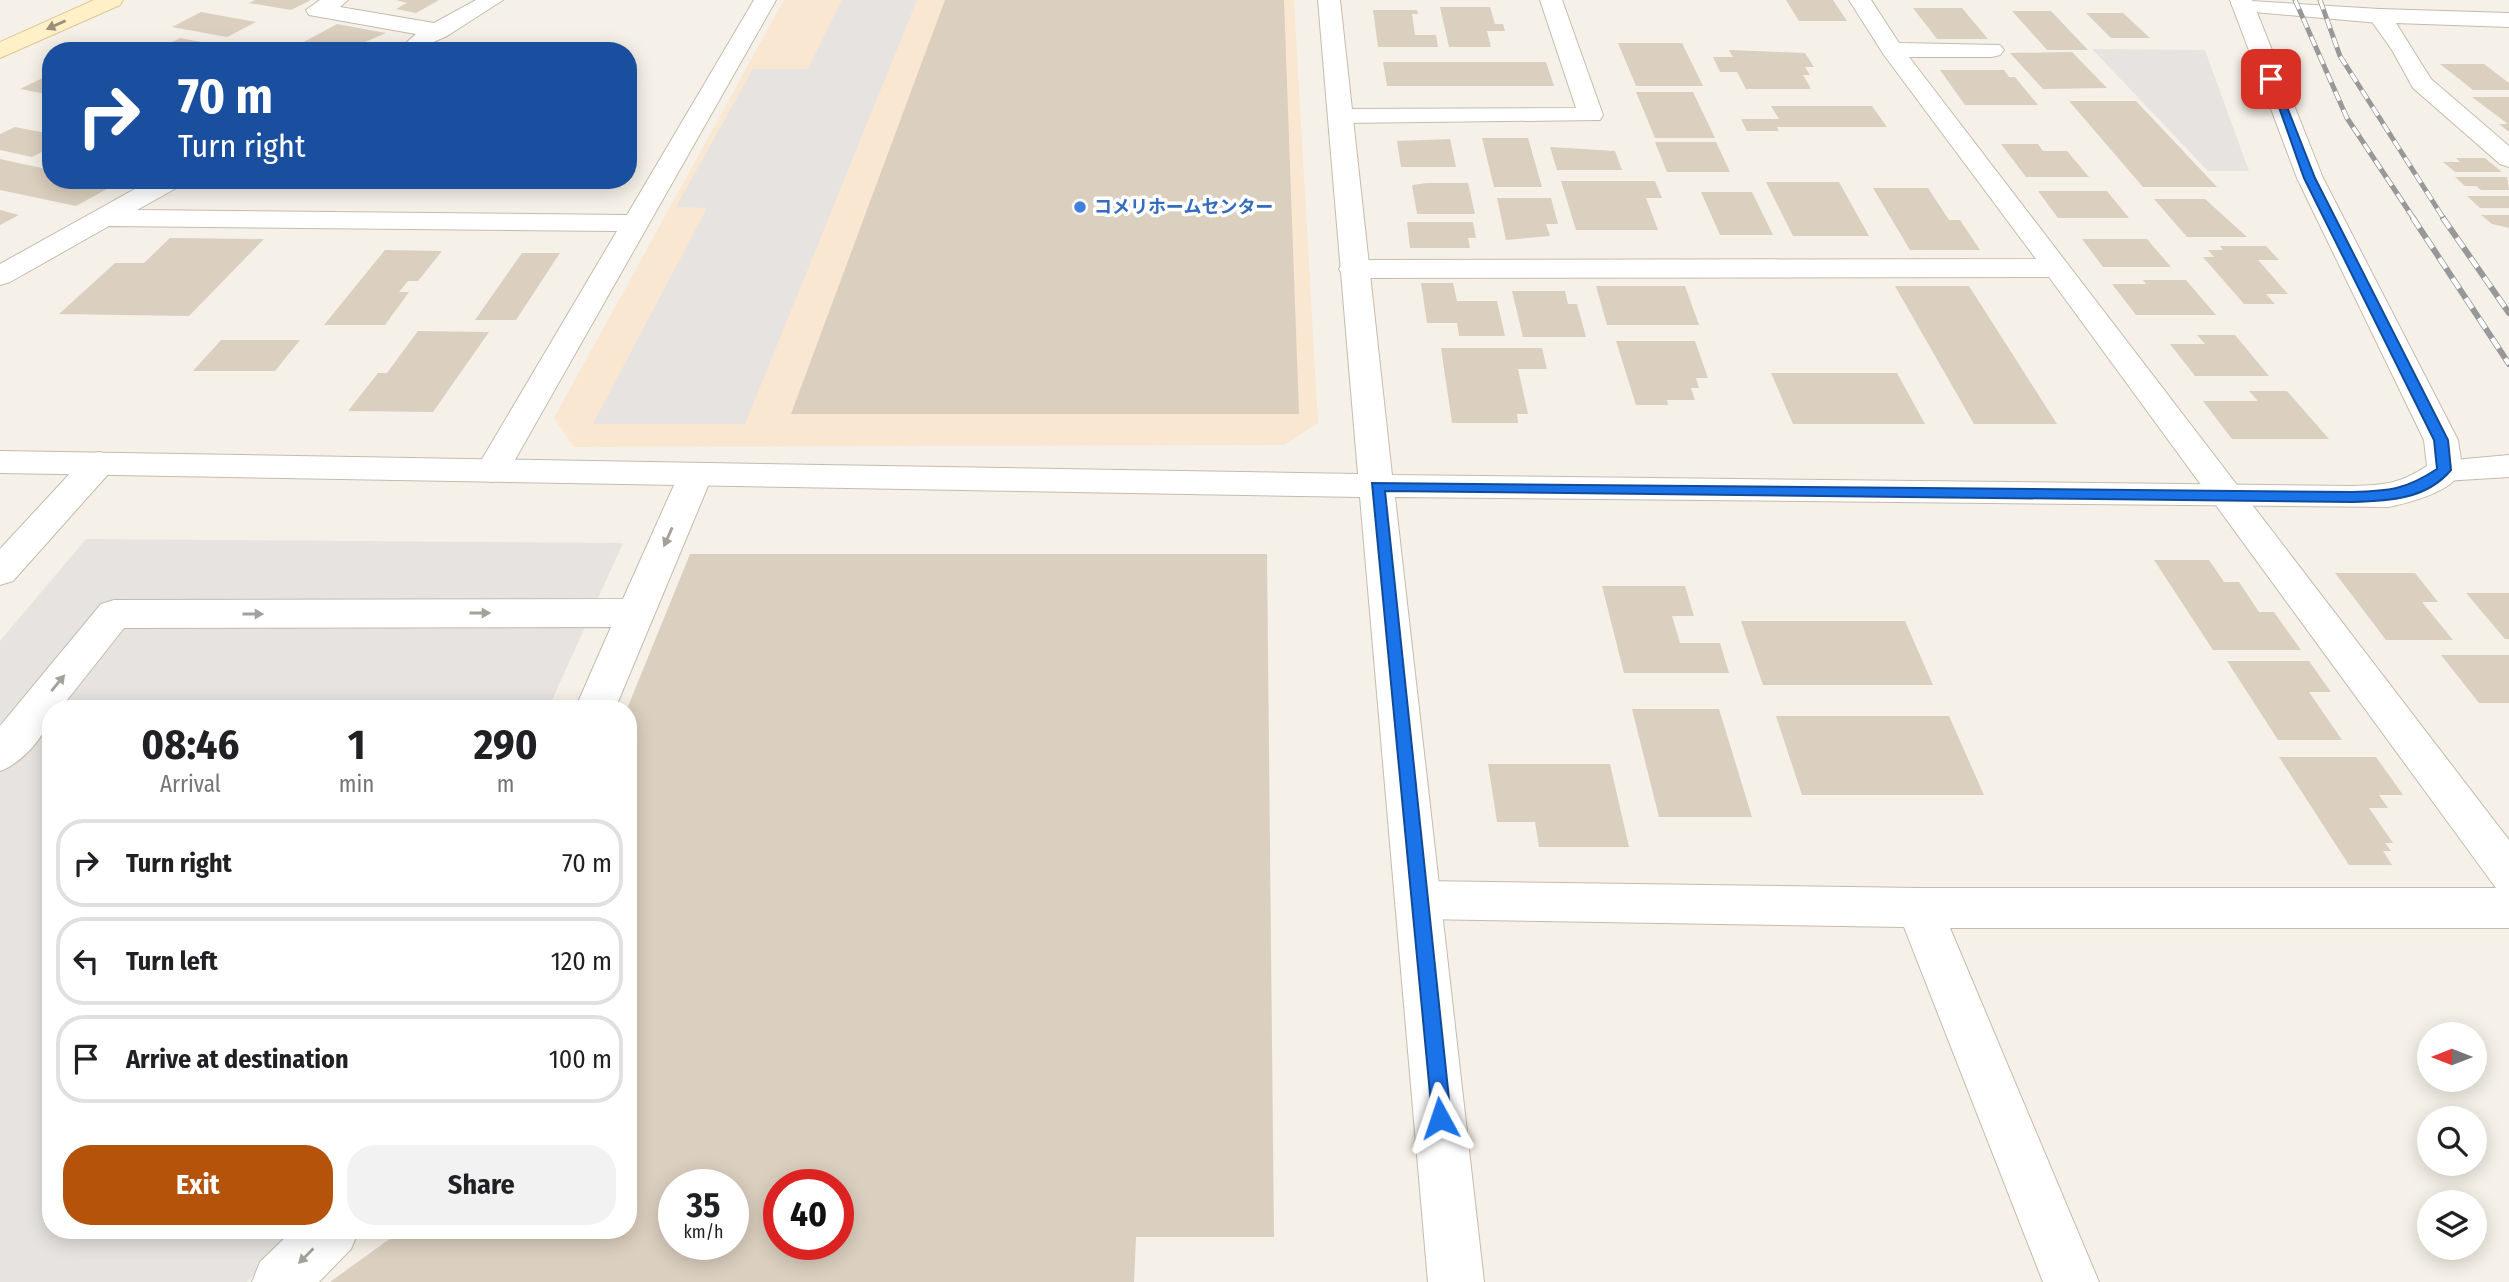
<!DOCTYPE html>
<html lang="en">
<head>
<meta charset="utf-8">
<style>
  :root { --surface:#fff; --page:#f2f2f2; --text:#202124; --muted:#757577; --line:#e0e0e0; --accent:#b45309 }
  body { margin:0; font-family:"Fira Sans Condensed","Noto Sans JP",sans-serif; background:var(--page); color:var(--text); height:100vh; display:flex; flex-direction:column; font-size:26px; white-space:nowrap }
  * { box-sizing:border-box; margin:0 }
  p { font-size:23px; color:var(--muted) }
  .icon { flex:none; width:38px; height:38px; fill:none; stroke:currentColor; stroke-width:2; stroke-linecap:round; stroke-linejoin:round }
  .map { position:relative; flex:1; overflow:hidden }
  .drawer { position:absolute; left:42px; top:700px; width:595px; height:539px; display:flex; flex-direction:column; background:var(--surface); border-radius:28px; box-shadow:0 4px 18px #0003 }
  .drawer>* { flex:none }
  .top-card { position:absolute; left:42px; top:42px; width:595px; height:147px; border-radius:28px; box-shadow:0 4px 18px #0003; background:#1a4fa0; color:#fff; overflow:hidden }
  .needle { width:46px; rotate:270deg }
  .buttons { position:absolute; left:2417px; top:1022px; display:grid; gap:14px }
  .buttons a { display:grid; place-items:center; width:70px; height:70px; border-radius:50%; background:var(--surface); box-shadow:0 4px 18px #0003; font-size:35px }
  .speed { position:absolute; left:658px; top:1169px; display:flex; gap:14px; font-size:35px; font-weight:700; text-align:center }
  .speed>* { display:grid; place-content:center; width:91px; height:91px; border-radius:50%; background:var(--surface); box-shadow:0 4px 18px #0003; line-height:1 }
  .speed small { font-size:18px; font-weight:400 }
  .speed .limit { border:10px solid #d22; background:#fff; color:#111 }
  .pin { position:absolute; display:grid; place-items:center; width:60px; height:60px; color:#fff; margin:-30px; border-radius:14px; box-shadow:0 4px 10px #0006 }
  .me { position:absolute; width:77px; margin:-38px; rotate:355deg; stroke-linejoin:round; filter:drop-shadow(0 0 5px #0008) }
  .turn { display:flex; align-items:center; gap:24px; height:147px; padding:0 21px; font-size:32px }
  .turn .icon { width:91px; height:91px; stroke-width:2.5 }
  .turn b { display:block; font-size:49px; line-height:60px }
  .eta { display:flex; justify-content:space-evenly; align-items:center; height:119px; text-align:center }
  .eta b { font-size:42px; font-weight:700; line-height:49px }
  .button { display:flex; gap:14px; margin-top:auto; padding:14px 21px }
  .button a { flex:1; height:80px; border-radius:28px; background:var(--accent); color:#fff; font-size:28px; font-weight:700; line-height:80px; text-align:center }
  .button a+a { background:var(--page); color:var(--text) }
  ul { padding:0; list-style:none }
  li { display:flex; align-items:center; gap:21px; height:88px; margin:0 14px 10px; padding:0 7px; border:4px solid var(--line); border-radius:28px }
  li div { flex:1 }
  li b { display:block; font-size:26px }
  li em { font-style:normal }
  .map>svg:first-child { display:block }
</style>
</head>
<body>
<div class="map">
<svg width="2509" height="1282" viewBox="0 0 2509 1282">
  <rect width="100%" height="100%" fill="#f5f1e8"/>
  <path fill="#f9e7d1" d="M784 0H1294L1318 423 1284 445 574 447 554 418Z"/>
  <path fill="#e6e3e0" d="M842 0H917L745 424H593L707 208 676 207 753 69H808Z
    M2092 49 2205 50 2249 171H2208Z
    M86 539 623 543 548 709H51V1230H296L247 1282H0V641Z"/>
  <path fill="#dbcfbf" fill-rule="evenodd" d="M255 0H311L291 10 249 3Z
    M396 0H439L416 13 396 9 407 3Z
    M945 0H1284L1299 414H791Z
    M1786 0H1833L1847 21H1799Z
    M1440 7H1490L1495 24H1503L1505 31H1487L1491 47H1449Z
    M1913 8H1962L1988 39H1937Z
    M1373 10H1417L1418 14H1412L1415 35H1436L1438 47H1378Z
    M2012 11H2051L2088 50H2047Z
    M201 12 256 22 227 37 172 27Z
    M2086 13H2123L2150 38H2111Z
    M337 24 386 33 344 51H287Z
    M180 38 217 45 206 51H155Z
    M1618 43H1682L1703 86H1636Z
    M1729 50 1805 53 1814 67H1805L1810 75H1803L1811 89H1746L1737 72H1720L1713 57H1733Z
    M2072 52 2107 88 2043 89 2010 53Z
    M1383 62H1546L1554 86H1387Z
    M2440 64H2484L2509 83V90H2473Z
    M1940 70H2004L2009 77H2015L2038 105H1965Z
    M51 74V95L20 89Z
    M1636 92H1693L1715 138H1655Z
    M2472 97H2509V132L2499 124H2508Z
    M2069 101H2136L2217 187H2143Z
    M1771 106H1872L1887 127H1777L1779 131H1747L1741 119H1779Z
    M15 127 51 134V147L32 157 0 150V134Z
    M1482 138H1528L1542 187H1494Z
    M1450 139 1456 167H1401L1397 141Z
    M1655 142H1716L1730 172H1667Z
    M2001 144H2038L2043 151H2067L2089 177H2026Z
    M1550 147 1615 151 1622 170H1557Z
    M2456 158H2485L2502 172H2455L2443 162H2460Z
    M0 159 51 170V180H100L116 184 76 206 0 190Z
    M2455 177H2507L2509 190H2481L2476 186H2465Z
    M1561 181H1655L1662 198H1646L1658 230H1576Z
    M1766 182H1839L1869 236H1793Z
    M1427 183H1468L1475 214H1417L1412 185Z
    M1873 188H1928L1949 220H1960L1980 250H1910Z
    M2038 191H2107L2129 218H2058Z
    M1701 192H1752L1773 235H1720Z
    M2467 196H2509V208H2480Z
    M1497 198H1551L1558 224H1546L1550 236 1506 240Z
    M2154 199H2205L2247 237H2187Z
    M0 210 19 215 0 225Z
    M2481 215H2509V228L2492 224Z
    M1407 222H1473L1476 238H1468L1470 248H1410Z
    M170 238 264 239 189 316 59 314 115 263H144Z
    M2082 239H2147L2171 267H2103Z
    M2220 246H2266L2279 260H2258L2288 294H2266L2275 304H2244L2203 257H2214L2208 250H2223Z
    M385 250 442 251 418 281H408L399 292H409L385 325H324Z
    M522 253H560L516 320H475Z
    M2143 280H2186L2216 315H2136L2112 284H2146Z
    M1421 283H1453L1457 301H1497L1505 336H1459L1457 323H1427Z
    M1596 286H1685L1699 325H1607Z
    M1895 286H1969L2057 424H1974Z
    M1512 291H1565L1568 304H1577L1586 337H1523Z
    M418 331 489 332 433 412 348 411 378 373H387Z
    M2197 335H2235L2269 376H2195L2170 344H2205Z
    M221 340H300L275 371H193Z
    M1616 341H1695L1708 378H1696L1699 388H1691L1695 400H1667L1668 405H1636Z
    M1441 348H1542L1547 369H1518L1528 414H1517L1518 423H1452Z
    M1771 373H1897L1925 424H1793Z
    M2249 391H2287L2329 439H2232L2203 401H2258Z
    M690 554H1267L1274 1237H1136L1134 1282H330L402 1230H628L627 709ZM674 1185H733V1244H674ZM779 1185H838V1244H779Z
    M2154 560H2209L2224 582H2239L2259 612H2274L2301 650H2213Z
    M2335 573H2415L2438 602H2422L2453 640H2386Z
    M1602 586H1685L1694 616H1672L1680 643H1720L1729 673H1624Z
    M2466 593H2509V639H2505Z
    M1741 621H1905L1933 685H1763Z
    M2441 655H2509V703H2479Z
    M2227 661H2309L2331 692H2309L2342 740H2278Z
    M1632 709H1719L1752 817H1659Z
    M1776 716H1949L1984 795H1802Z
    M2279 757H2376L2403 795H2379L2388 808H2369L2393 843H2385L2391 851H2383L2392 865H2349Z
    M1488 764H1610L1629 847H1539L1535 822H1497Z"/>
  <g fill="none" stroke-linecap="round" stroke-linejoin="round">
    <defs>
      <path id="service" d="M2234 0 2379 9 2390 16 2379 23 2242 11 2234 9 2231 4Z
        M2509 455V477L2444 481 2432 478 2427 470 2432 462Z
        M696 463 708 466 713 474 615 709H575L611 627 124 628 60 709H51C51 732 21 764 0 771V726L101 604 114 600 623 599 679 474 684 466Z
        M293 1230H359L351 1249 319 1282H252L260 1262Z"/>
      <path id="minor" d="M320 0H348L340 7 434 23 476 0H503L447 36 418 49 407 42 416 34 309 15 306 10Z
        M754 0H776L504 479 492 482 480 479 475 471 617 231 109 226 10 282 0 285V264L151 180H184L180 186 137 210 627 215Z
        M1540 0H1562L1603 115 1600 120 1342 123 1333 121 1330 116 1333 111 1342 109 1576 108Z
        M1849 0H1871L1899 43 2000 45 2004 50 2000 55 1992 57H1909L2509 840V928H1950L2099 1282H2043L1904 927 1420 919 1404 914 1397 900 1404 886 1420 881 1919 888H2496L2049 277 1353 278 1343 275 1339 269 1343 263 1353 260 2036 259 1884 55Z
        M2379 9 2509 13V27L2396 23 2431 79 2509 146V167L2500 164 2413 88 2392 50 2368 16Z
        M99 452 111 455 116 463 111 471 13 581 0 585V549L87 455Z"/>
      <path id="tertiary" d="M1318 0H1340L1392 475 2352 486C2385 485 2399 484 2427 466L2424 440 2297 178 2230 0H2252L2323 178 2458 440C2459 449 2462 460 2461 468 2458 491 2407 503 2389 507L1395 497 1484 1282H1428L1360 497 0 473V451L1358 474Z"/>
      <path id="secondary" d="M94 0H123L120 5 0 58V42Z"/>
    </defs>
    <use href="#service" stroke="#c5bbac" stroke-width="2"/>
    <use href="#minor" stroke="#c5bbac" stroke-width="2"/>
    <use href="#tertiary" stroke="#c5bbac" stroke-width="2"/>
    <use href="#secondary" stroke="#ddc795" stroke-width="2"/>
    <use href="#service" fill="#fff" fill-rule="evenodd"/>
    <use href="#minor" fill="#fff" fill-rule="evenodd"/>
    <use href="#tertiary" fill="#fff" fill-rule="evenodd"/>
    <use href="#secondary" fill="#fff0c8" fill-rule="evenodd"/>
    <defs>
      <path id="rail-far1" d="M2295 0 2347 118 2414 219
        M2320 0 2340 56 2444 219"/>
      <path id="rail" d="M2413 218 2509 364
        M2443 218 2509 313"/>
    </defs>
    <use href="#rail-far1" stroke="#989898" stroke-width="5"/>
    <use href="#rail" stroke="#989898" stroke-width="6"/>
    <use href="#rail-far1" stroke="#fff" stroke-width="3.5" stroke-dasharray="10" stroke-linecap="butt"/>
    <use href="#rail" stroke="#fff" stroke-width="4.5" stroke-dasharray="12" stroke-linecap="butt"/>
  </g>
  <defs><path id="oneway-solid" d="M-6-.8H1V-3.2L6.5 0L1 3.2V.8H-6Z" transform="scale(1.75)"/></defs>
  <use fill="#9b9077" href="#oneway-solid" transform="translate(56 25) rotate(156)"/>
  <g fill="#a4a09a">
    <use href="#oneway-solid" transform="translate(668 537) rotate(114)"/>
    <use href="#oneway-solid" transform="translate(480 613)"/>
    <use href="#oneway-solid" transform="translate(253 614)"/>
    <use href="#oneway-solid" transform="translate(58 683) rotate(-51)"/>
    <use href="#oneway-solid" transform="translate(306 1256) rotate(135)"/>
  </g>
  <path fill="#1a73e8" stroke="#114b97" stroke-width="2" d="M2268 76 2276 79 2315 178 2448 440 2451 470C2426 500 2387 501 2352 502L1385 491 1451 1118 1448 1125 1440 1128 1433 1125 1372 483 2352 492C2389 491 2405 490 2437 469L2434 440 2304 178Z"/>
  <circle fill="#3f7fe0" stroke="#fff" stroke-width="2.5" cx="1080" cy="207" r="7"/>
  <g text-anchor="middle" stroke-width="7" stroke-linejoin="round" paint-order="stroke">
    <g font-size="18" font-weight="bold" fill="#366cbe" stroke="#fff" text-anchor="start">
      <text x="1094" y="213">コメリホームセンター</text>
    </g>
  </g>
</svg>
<div class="buttons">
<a><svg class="needle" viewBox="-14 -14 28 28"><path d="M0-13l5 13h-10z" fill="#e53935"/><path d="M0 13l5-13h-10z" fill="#757577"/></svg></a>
<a><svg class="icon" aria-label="search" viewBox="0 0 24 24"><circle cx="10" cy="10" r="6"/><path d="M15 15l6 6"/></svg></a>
<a><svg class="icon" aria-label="layers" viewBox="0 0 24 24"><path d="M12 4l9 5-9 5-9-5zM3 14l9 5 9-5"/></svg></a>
</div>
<div class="speed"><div>35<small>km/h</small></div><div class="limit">40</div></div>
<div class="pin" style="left:2271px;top:79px;background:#d93025"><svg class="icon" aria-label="arrive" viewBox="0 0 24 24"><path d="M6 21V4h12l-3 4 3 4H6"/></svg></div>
<svg class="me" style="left:1440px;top:1118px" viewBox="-20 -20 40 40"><path d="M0-17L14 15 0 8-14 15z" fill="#1a73e8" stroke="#fff" stroke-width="4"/></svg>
<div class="top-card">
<div class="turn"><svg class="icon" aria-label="right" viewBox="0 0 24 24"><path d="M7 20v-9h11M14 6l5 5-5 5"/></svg><div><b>70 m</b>Turn right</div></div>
</div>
<section class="drawer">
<div class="eta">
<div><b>08:46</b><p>Arrival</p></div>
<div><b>1</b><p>min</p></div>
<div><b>290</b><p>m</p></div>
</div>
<ul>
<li><svg class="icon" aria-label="right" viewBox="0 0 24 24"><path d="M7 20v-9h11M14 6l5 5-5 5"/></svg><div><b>Turn right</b></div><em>70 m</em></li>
<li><svg class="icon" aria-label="left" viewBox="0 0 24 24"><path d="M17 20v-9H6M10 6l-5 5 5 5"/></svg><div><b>Turn left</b></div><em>120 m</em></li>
<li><svg class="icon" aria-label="arrive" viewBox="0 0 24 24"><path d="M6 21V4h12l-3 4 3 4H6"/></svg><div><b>Arrive at destination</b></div><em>100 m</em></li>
</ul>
<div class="button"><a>Exit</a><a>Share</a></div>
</section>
</div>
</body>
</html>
